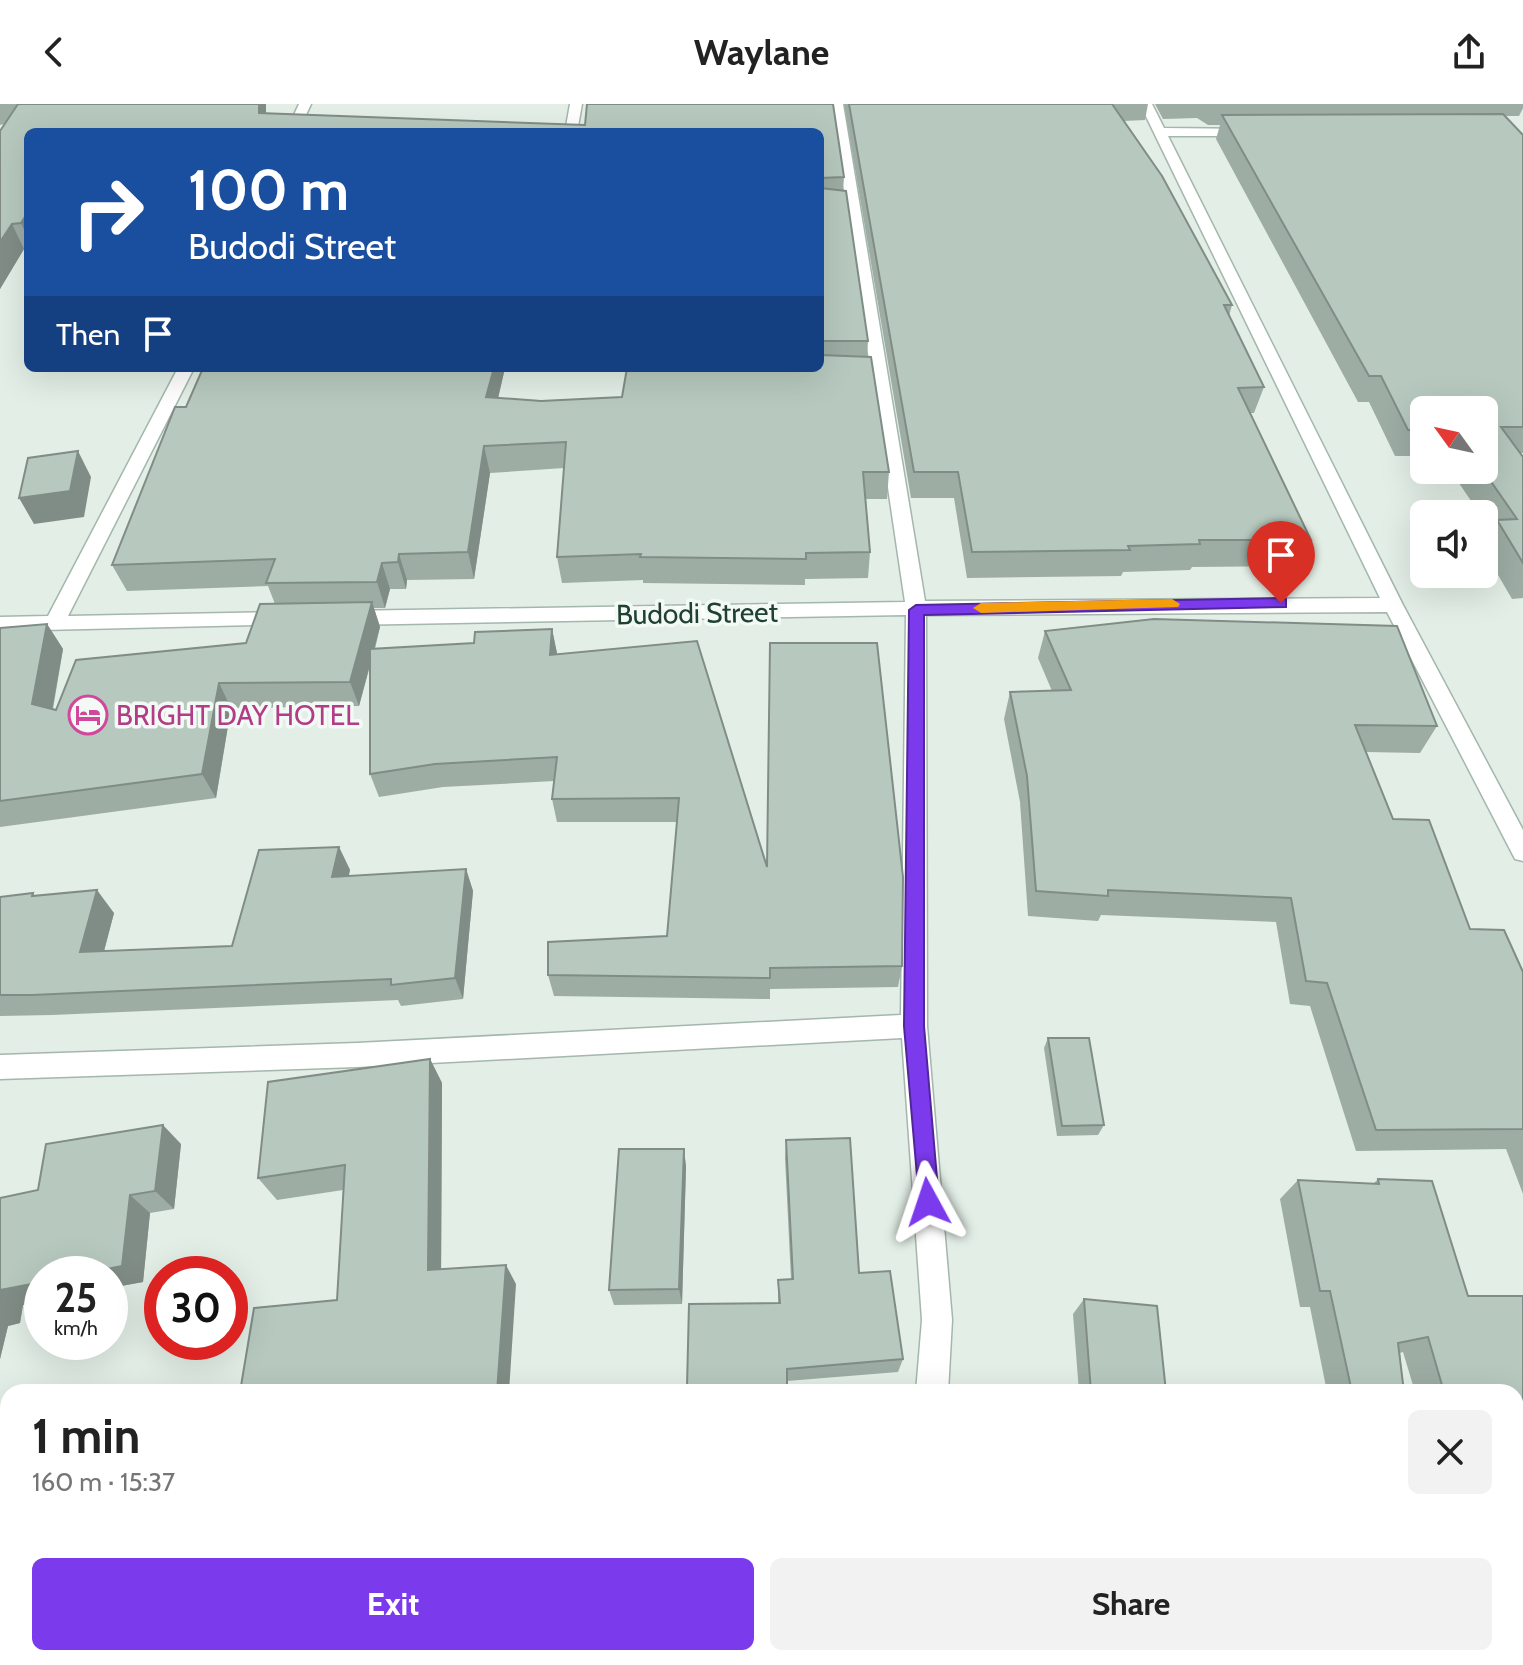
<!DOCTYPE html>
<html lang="en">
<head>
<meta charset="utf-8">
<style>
  :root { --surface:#fff; --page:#f2f2f2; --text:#222; --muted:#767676; --accent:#7c3aed }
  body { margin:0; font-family:Cabin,sans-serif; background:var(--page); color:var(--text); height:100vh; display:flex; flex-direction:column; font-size:30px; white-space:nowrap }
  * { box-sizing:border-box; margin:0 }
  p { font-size:26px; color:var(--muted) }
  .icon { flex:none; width:44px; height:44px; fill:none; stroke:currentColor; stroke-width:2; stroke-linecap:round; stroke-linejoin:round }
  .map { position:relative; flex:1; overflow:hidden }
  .side { position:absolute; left:0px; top:1280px; width:1524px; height:282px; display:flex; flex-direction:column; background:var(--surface); border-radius:24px 24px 0 0; box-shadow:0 8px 32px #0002 }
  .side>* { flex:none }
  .guide { position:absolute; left:24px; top:24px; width:800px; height:244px; border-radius:12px; box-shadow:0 8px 32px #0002; background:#1a4fa0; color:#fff; overflow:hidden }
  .needle { width:52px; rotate:303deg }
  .fabs { position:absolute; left:1410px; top:292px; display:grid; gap:16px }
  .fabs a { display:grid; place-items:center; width:88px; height:88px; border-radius:12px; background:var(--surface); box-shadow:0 8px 32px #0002; font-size:40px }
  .speed { position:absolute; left:24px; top:1152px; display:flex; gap:16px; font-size:40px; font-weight:700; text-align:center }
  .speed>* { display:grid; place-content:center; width:104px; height:104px; border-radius:50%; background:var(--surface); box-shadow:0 8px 32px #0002; line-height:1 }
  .speed small { font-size:20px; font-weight:400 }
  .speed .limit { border:12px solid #d22; background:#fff; color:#111 }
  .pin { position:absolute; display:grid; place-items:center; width:68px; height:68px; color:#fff; margin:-82px -34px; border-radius:50% 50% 50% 0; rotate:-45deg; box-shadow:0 0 8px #0007 }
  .pin .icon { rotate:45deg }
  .me { position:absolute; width:88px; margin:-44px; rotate:355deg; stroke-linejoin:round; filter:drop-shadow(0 0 6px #0008) }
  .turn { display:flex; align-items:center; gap:28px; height:168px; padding:0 32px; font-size:36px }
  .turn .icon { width:104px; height:104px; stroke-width:2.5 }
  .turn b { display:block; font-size:56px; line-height:68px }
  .then { display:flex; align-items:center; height:76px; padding:0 32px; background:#0003; gap:16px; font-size:30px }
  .round { display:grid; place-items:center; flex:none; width:84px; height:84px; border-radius:12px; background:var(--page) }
  .headline { display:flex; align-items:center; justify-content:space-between; height:136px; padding:0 32px }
  h1 { font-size:48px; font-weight:700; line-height:60px }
  .primary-button { display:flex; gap:16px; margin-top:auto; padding:16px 32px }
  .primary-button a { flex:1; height:92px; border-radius:12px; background:var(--accent); color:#fff; font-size:32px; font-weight:700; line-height:92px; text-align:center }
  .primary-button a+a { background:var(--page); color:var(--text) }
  header { display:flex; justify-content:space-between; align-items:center; height:104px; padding:0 32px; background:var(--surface); font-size:36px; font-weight:700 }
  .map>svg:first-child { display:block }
</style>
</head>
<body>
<header><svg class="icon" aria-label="back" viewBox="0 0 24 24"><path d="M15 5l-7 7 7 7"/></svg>Waylane<svg class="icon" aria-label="share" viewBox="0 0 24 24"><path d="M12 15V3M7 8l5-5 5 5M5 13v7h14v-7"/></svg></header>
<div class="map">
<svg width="1523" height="1561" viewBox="0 0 1523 1561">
  <rect width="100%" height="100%" fill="#e2eee6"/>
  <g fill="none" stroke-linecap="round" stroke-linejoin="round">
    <defs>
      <path id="street" d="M299 0H311L298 28H286Z
        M570 0H582L577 28H565Z
        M831 0H843L925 497 1380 494 1140 0H1152L1164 24 1255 25V31L1250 32H1168L1403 501 1523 726V757L1515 755 1387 508 926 511 927 922 952 1216 948 1288H916L922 1216 902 934 357 963 0 975V951L357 939 901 911 906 511 346 521 336 514 346 507 905 498Z
        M178 264H194L68 512 286 508 293 510 296 515 293 520 0 527V513L48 512Z
        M8 1393V1427L0 1428V1394Z"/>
    </defs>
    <use href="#street" stroke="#a4b7ac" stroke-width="3"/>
    <use href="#street" fill="#fff" fill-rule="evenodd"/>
  </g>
  <path fill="#9dada4" d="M0 0H266V9L585 21 587 0H833L844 73 843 87H846L868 237 867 253H871L889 368 887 395H866L870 448 868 474 805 475V481L643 479V476L562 479 557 453 564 364 490 369 474 475 407 476 406 485H390L385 504H374L380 523 375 545 474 539 475 528 552 525 557 550 697 537 767 763 770 539H877L903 773 902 862 898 883 770 885V895L554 892 548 871V838L667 832 677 718H557L552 695 554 677 443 683 379 693 370 670V562L359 602 231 604 216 694 0 723V524L47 520 63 545 53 605 56 606 76 556 246 539 260 500H275L268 482 127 487 112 461 175 303H186L203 264H505L498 294 541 297 622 293 627 264H820V28H28V145H24L0 185V27L4 20 0 21Z
    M844 0H1148L1145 16 1124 17 1232 201 1229 212 1264 283 1254 309H1250L1311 436 1299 462 1192 463 1190 466 1123 468 1121 472 967 474 954 394H911Z
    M1155 0H1523V4L1519 12H1505L1523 31V349H1520L1523 353V494L1512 495 1484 447V437L1491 426 1484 416V410H1480L1450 366H1484V306H1424V352H1395L1369 298H1358L1216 35 1220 21H1208L1197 14 1163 15Z
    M1045 527 1437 622 1420 649 1366 648 1393 715 1470 825 1523 868V1090L1506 1045 1356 1047 1310 902 1290 900 1276 818 1101 811 1098 817 1028 812 1020 698 1004 615 1010 588 1052 587 1038 554Z
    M339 743 350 766 348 772 466 765 473 787 463 895 401 902 398 896 52 911 0 912V793L33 789 35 792 114 809 104 847 232 842Z
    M1048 934 1104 1021 1098 1031 1057 1032 1044 944Z
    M430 955 442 979 441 1165 516 1180 337 1196 343 1086 277 1096 258 1074Z
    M786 1036 859 1169 903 1255 898 1268 787 1277V1288H688L687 1283 778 1199V1176L791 1175 785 1054Z
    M181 1040 174 1105 150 1109 143 1178 110 1184V1170L23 1201 20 1219 8 1222 0 1255V1094L38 1086Z
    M684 1045 686 1063 682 1200 614 1201 609 1186Z
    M1378 1075 1468 1192H1523V1497H1516V1288H1415L1403 1248 1400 1249 1404 1288H1327L1310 1203H1300L1280 1095 1298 1076 1373 1080Z
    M1084 1195 1166 1288H1079L1073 1210Z
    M854 1554H1006L1007 1561H855Z
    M1226 1554H1431L1432 1561H1226Z"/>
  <path fill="#808d86" d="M259 0H266V28L259 9Z
    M28 108V134L21 119Z
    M12 120 24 145 0 185V138Z
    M494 264H505L492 320 486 293Z
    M484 342 490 369 474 475 468 448Z
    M78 347 91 373 84 413 34 420 19 394Z
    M399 450 407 476 406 485 398 458Z
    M382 459 390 485 385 504 377 478Z
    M372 498 380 523 359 602 350 578Z
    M47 520 63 545 49 624 32 600Z
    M552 525 557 549 554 575 550 551Z
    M219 579 231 604 216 694 202 670Z
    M339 743 350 766 344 796 332 773Z
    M466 765 473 787 463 895 455 874Z
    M97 786 114 809 98 870 80 848Z
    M430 955 442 979 441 1185 428 1166Z
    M163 1021 181 1040 174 1105 155 1087Z
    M684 1045 686 1063 682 1200 679 1185Z
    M130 1091 150 1109 143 1178 110 1184V1170H82Z
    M506 1161 516 1180 509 1288H497Z
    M42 1178V1198L23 1201 20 1219 8 1222 0 1255V1186Z
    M53 1554H81L80 1561H52Z
    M247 1554H267L266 1561H246Z
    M446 1554H455L461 1561H451Z
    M504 1554 514 1556 515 1561H505Z"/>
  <path fill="#b7c9bf" stroke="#808d86" stroke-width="2" d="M18 0H259V9L585 21 587 0H833L844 73 820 74V28H28V108L21 119 12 120 0 138V27Z
    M849 0H1112L1162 72 1232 201H1224L1264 283 1238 284 1311 436H1199L1200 440 1128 442 1130 446 972 448 958 368H914Z
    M1503 10 1523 31V323H1501L1523 353V459L1497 416 1517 415 1483 366H1484V306H1424V326H1408L1381 272H1369L1222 11Z
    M820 84 846 87 868 237H820Z
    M820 251 871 253 889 368H863L870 448 806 449V455L640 453 641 450 557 453 566 338 484 342 468 448 399 450 398 458 382 459 377 478 266 479 275 455 112 461 175 303H186L203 264H494L486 293 541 297 622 293 627 264H820Z
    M78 347 70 387 19 394 28 354Z
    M372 498 350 578 219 579 202 670 0 697V524L47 520 32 600 56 606 76 556 246 539 260 500Z
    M1154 515 1397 522 1437 622 1355 621 1393 715 1429 716 1470 825 1504 826 1523 868V1025L1376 1026 1327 879 1306 877 1291 794 1108 786V792L1036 787 1027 672 1010 588 1071 586 1045 527Z
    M552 525 550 551 697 537 767 763 770 539H877L903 773 902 862 770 864V874L548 871V838L667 832 679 694 552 695 557 653 435 660 370 670V545L474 539 475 528Z
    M339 743 332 773 466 765 455 874 391 881V875L32 891H0V793L33 789 32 792 97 786 80 848 232 842 259 746Z
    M1048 934H1089L1104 1021 1062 1022Z
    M430 955 428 1166 506 1161 497 1288H240L254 1204 337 1196 345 1061 258 1074 268 978Z
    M163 1021 155 1087 130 1091 122 1162 82 1170H42V1178L0 1186V1094L38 1086 46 1040Z
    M850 1034 859 1169 890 1167 903 1255 787 1265V1281L687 1283 689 1200 780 1199 778 1176 793 1175 786 1036Z
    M619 1045H684L679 1185 609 1186Z
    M1378 1075 1432 1077 1468 1192H1523V1328H1519L1523 1338V1490H1516V1288H1444L1428 1233 1398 1239 1404 1288H1352L1330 1187H1320L1298 1076 1379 1080Z
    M1084 1195 1157 1202 1166 1288H1091Z
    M8 1489V1554H53L52 1561H0V1490Z
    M158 1554H247L246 1561H157Z
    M341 1554H446L451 1561H347Z
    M498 1554H504L505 1561H472Z
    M626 1554H717V1561H626Z
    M860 1554H1006L1007 1561H861Z
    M1243 1554H1431L1432 1561H1244Z"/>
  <path fill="#7c3aed" stroke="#51269a" stroke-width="2" d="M1281 494 1286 495V503L924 511V922L939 1098 936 1106 928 1109 920 1106 904 922 909 506 916 501Z"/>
  <path fill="#f59e0b" d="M1172 495 1180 500 1178 503 981 509 973 504 981 499Z"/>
  <defs>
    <symbol id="hotel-ring" viewBox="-11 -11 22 22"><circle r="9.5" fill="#f3faf5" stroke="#d1479c" stroke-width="1.5"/><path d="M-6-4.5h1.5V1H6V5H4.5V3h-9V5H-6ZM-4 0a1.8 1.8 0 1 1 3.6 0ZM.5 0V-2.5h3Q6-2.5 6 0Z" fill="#d1479c"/></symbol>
  </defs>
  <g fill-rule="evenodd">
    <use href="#hotel-ring" x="66" y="589" width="44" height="44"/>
  </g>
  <g text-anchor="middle" stroke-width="7" stroke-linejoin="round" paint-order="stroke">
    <g font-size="28" fill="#204132" stroke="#f3faf5">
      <text transform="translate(697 509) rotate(-1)" y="10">Budodi Street</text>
    </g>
    <g font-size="28" fill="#b23c85" stroke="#f3faf5" text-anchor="start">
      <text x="116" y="621">BRIGHT DAY HOTEL</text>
    </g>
  </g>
</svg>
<div class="fabs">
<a><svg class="needle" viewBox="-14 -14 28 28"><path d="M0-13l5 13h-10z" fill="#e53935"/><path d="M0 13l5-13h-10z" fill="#767676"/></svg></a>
<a><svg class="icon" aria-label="sound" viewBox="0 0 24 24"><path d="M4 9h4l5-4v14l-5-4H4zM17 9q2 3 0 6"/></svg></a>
</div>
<div class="speed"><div>25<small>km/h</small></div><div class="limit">30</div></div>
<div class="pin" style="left:1281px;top:499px;background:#d93025"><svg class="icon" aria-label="arrive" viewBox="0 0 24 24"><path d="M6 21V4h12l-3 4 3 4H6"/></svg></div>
<svg class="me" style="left:928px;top:1098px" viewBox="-20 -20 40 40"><path d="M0-17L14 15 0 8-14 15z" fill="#7c3aed" stroke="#fff" stroke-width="4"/></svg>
<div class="guide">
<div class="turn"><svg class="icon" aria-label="right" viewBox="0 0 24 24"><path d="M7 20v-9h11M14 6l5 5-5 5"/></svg><div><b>100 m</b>Budodi Street</div></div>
<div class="then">Then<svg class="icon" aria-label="arrive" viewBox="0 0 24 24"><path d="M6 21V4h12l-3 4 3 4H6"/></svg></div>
</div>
<section class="side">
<div class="headline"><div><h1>1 min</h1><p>160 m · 15:37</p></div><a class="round"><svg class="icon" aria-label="close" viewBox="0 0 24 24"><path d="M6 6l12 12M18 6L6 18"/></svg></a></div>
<div class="primary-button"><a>Exit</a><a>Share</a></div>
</section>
</div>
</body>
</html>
